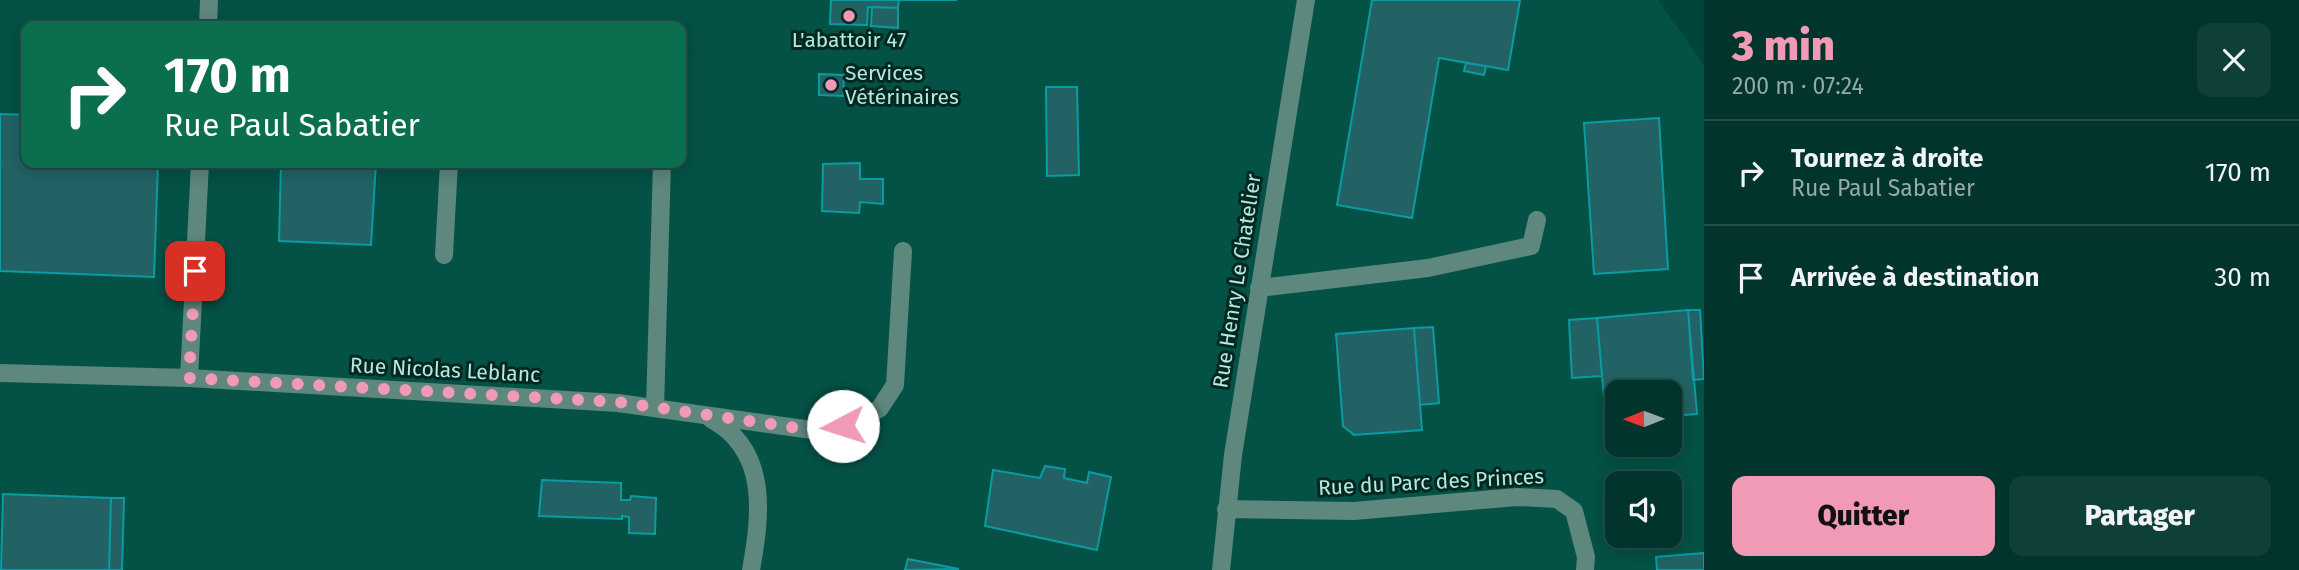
<!DOCTYPE html>
<html lang="fr">
<head>
<meta charset="utf-8">
<style>
  :root { --surface:#00342c; --page:#0e3f38; --text:#f1f3f6; --muted:#95aaa9; --line:#224f48; --accent:#f09ab5 }
  body { margin:0; font-family:"Fira Sans",sans-serif; background:var(--page); color:var(--text); height:100vh; display:flex; flex-direction:column; font-size:26px; white-space:nowrap }
  * { box-sizing:border-box; margin:0 }
  p { font-size:23px; color:var(--muted) }
  .icon { flex:none; width:38px; height:38px; fill:none; stroke:currentColor; stroke-width:2; stroke-linecap:round; stroke-linejoin:round }
  .map { position:relative; flex:1; overflow:hidden }
  .drawer { display:flex; flex-direction:column; background:var(--surface); width:595px }
  .drawer>* { flex:none }
  .banner { position:absolute; left:21px; top:21px; width:665px; height:147px; border-radius:14px; box-shadow:0 4px 18px #0003,0 0 0 2px var(--line); background:#0b6e4f; color:#fff; overflow:hidden }
  .needle { width:46px; rotate:269deg }
  .fabs { position:absolute; left:1605px; top:380px; display:grid; gap:14px }
  .fabs a { display:grid; place-items:center; width:77px; height:77px; border-radius:14px; background:var(--surface); box-shadow:0 4px 18px #0003,0 0 0 2px var(--line); font-size:35px }
  .pin { position:absolute; display:grid; place-items:center; width:60px; height:60px; color:#fff; margin:-30px; border-radius:14px; box-shadow:0 4px 10px #0006 }
  .me { position:absolute; width:77px; margin:-38px; rotate:265deg; stroke-linejoin:round; filter:drop-shadow(0 0 5px #0008) }
  .turn { display:flex; align-items:center; gap:24px; height:147px; padding:0 28px; font-size:32px }
  .turn .icon { width:91px; height:91px; stroke-width:2.5 }
  .turn b { display:block; font-size:49px; line-height:60px }
  .round { display:grid; place-items:center; flex:none; width:74px; height:74px; border-radius:14px; background:var(--page) }
  .headline { display:flex; align-items:center; justify-content:space-between; height:119px; padding:0 28px }
  h1 { font-size:42px; font-weight:800; line-height:52px; color:var(--accent) }
  .cta { display:flex; gap:14px; margin-top:auto; padding:14px 28px }
  .cta a { flex:1; height:80px; border-radius:14px; background:var(--accent); color:#111; font-size:28px; font-weight:800; line-height:80px; text-align:center }
  .cta a+a { background:var(--page); color:var(--text) }
  ul { padding:0; list-style:none }
  li { display:flex; align-items:center; gap:21px; height:105px; padding:0 28px; border-top:2px solid var(--line) }
  li div { flex:1 }
  li b { display:block; font-size:26px }
  li em { font-style:normal }
  main { display:flex; flex:1; min-height:0 }
  .map>svg:first-child { display:block }
</style>
</head>
<body>
<main>
<div class="map">
<svg width="1704" height="570" viewBox="0 0 1704 570">
  <rect width="100%" height="100%" fill="#00453b"/>
  <path fill="#045146" fill-rule="evenodd" d="M0 0H1658L1704 65V570H0ZM26 26H681V163H26ZM1617 392H1670V444H1617ZM1617 483H1670V536H1617Z"/>
  <path fill="#226265" stroke="#099ca2" stroke-width="2" d="M831 0H957H899L898 8 868 7 867 25 830 24Z
    M1372 0H1520L1508 70 1439 58 1412 218 1337 205Z
    M872 7 898 8V28L871 26Z
    M284 23 384 25 284 26Z
    M1466 63 1486 66 1484 75 1464 71Z
    M819 74 844 75 843 96 819 95Z
    M1046 87H1077L1079 175 1047 176Z
    M0 114 26 115V163H158L154 277 0 271Z
    M1659 118 1668 269 1594 274 1584 123Z
    M281 163H376L371 245 279 241Z
    M860 163V179H883V204L860 202 859 213 822 211 823 164Z
    M1688 310H1700L1704 379 1693 380Z
    M1688 310 1697 414 1670 416V392H1617V420L1606 421 1597 318Z
    M1597 318 1602 376 1572 378 1569 320Z
    M1433 327 1439 403 1420 405 1414 328Z
    M1414 328 1422 430 1354 435 1343 426 1336 334Z
    M1045 466 1065 469 1064 478 1087 483 1089 472 1111 477 1097 550 985 526 993 470 1040 478Z
    M542 480 621 483V500H630L631 496 656 498 655 534 629 533V517L622 516V519L539 516Z
    M3 494 111 498 109 570H1Z
    M111 498H124L122 570H109Z
    M1704 553V570H1657L1656 557Z
    M908 559 959 569 905 570Z"/>
  <g fill="none" stroke-linecap="round" stroke-linejoin="round">
    <path stroke="#5e877e" stroke-width="18" d="M208 26 209 0
      M444 255 449 163
      M1259 288 1428 268 1531 246 1537 220
      M0 373 189 378 618 403 812 430 859 421 880 408 895 385 903 251
      M189 378 200 163
      M655 408 662 163
      M711 419C769 450 761 515 751 570
      M1226 509 1354 511 1517 497 1557 499 1574 511 1586 557 1585 570
      M1221 570 1233 455 1306 0"/>
  </g>
  <g fill="none" stroke-linecap="round" stroke-linejoin="round">
    <path stroke="#f09ab5" stroke-width="12" stroke-dasharray="0 21.6" d="M195 271 189 378 618 402 812 430 843 426"/>
  </g>
  <g fill="#f09ab5" stroke="#032822" stroke-width="2.5">
    <circle cx="849" cy="16" r="7"/>
    <circle cx="831" cy="85" r="7"/>
  </g>
  <g text-anchor="middle" stroke-width="6" stroke-linejoin="round" paint-order="stroke">
    <g font-size="21" fill="#b7e8dd" stroke="#032822">
      <text x="849" y="47">L'abattoir 47</text>
      <text x="845" y="80" text-anchor="start">Services<tspan x="845" dy="24">Vétérinaires</tspan></text>
    </g>
    <g font-size="21" fill="#b7e8dd" stroke="#032822">
      <text transform="translate(1237 281) rotate(-81)" y="7">Rue Henry Le Chatelier</text>
      <text transform="translate(445 370) rotate(3)" y="7">Rue Nicolas Leblanc</text>
      <text transform="translate(1431 482) rotate(-3)" y="7">Rue du Parc des Princes</text>
    </g>
  </g>
</svg>
<div class="fabs">
<a><svg class="needle" viewBox="-14 -14 28 28"><path d="M0-13l5 13h-10z" fill="#e53935"/><path d="M0 13l5-13h-10z" fill="#95aaa9"/></svg></a>
<a><svg class="icon" aria-label="sound" viewBox="0 0 24 24"><path d="M4 9h4l5-4v14l-5-4H4zM17 9q2 3 0 6"/></svg></a>
</div>
<div class="pin" style="left:195px;top:271px;background:#d93025"><svg class="icon" aria-label="arrive" viewBox="0 0 24 24"><path d="M6 21V4h12l-3 4 3 4H6"/></svg></div>
<svg class="me" style="left:843px;top:426px" viewBox="-20 -20 40 40"><circle r="19" fill="#fff"/><path d="M0-13L10 11 0 6-10 11z" fill="#f09ab5"/></svg>
<div class="banner">
<div class="turn"><svg class="icon" aria-label="right" viewBox="0 0 24 24"><path d="M7 20v-9h11M14 6l5 5-5 5"/></svg><div><b>170 m</b>Rue Paul Sabatier</div></div>
</div>
</div>
<section class="drawer">
<div class="headline"><div><h1>3 min</h1><p>200 m · 07:24</p></div><a class="round"><svg class="icon" aria-label="close" viewBox="0 0 24 24"><path d="M6 6l12 12M18 6L6 18"/></svg></a></div>
<ul>
<li><svg class="icon" aria-label="right" viewBox="0 0 24 24"><path d="M7 20v-9h11M14 6l5 5-5 5"/></svg><div><b>Tournez à droite</b><p>Rue Paul Sabatier</p></div><em>170 m</em></li>
<li><svg class="icon" aria-label="arrive" viewBox="0 0 24 24"><path d="M6 21V4h12l-3 4 3 4H6"/></svg><div><b>Arrivée à destination</b></div><em>30 m</em></li>
</ul>
<div class="cta"><a>Quitter</a><a>Partager</a></div>
</section>
</main>
</body>
</html>
